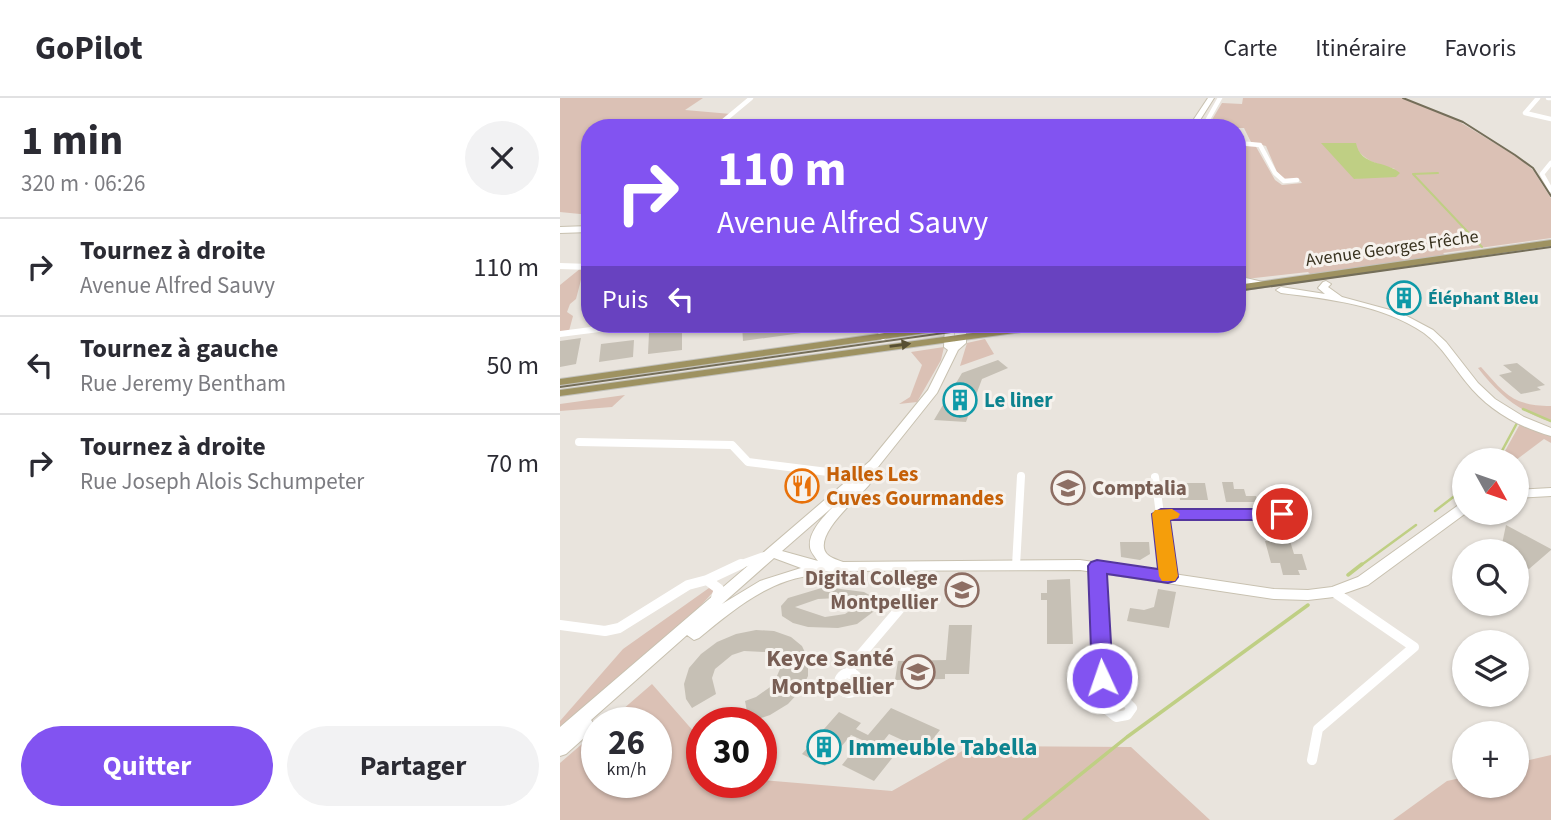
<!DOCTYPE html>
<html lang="fr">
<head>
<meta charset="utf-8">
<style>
  :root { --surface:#fff; --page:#f2f2f3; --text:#2b2b33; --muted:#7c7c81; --line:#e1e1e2; --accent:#8253f1 }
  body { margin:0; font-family:"Source Sans 3",sans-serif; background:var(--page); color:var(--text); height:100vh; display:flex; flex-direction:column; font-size:26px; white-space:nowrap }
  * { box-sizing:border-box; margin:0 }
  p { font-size:23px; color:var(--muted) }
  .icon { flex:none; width:38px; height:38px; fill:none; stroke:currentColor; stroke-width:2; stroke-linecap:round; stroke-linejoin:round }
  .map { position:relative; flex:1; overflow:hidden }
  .panel { display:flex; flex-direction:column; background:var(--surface); width:560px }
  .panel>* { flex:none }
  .hud { position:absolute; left:21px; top:21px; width:665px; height:214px; border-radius:28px; box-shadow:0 2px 5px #0004; background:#8253f1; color:#fff; overflow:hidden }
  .needle { width:46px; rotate:130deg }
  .controls { position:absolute; left:892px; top:350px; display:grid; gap:14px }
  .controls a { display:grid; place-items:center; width:77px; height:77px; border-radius:50%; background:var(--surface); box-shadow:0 2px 5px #0004; font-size:35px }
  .speed { position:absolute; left:21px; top:609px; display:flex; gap:14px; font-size:35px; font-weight:700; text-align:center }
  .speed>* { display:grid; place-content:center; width:91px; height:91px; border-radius:50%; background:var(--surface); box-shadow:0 2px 5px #0004; line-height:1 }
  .speed small { font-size:18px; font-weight:400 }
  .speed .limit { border:10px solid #d22; background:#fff; color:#111 }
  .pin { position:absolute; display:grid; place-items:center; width:60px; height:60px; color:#fff; margin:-30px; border:4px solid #fff; border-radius:50%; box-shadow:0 2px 7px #0007 }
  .me { position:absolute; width:77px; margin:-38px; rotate:357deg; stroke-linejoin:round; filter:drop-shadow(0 0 5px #0008) }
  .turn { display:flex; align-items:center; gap:24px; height:147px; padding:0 21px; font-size:32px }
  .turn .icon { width:91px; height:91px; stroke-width:2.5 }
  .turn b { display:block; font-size:49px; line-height:60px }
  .then { display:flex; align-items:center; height:66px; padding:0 21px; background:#0003; gap:14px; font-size:26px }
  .round { display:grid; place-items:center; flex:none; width:74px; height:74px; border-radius:37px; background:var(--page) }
  .headline { display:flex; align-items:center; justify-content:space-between; height:119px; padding:0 21px }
  h1 { font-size:42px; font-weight:700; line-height:52px }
  .action { display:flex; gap:14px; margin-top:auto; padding:14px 21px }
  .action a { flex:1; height:80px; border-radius:42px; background:var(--accent); color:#fff; font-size:28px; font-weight:700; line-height:80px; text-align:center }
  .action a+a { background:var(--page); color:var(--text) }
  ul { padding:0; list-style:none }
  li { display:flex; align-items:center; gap:21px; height:98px; padding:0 21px; border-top:2px solid var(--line) }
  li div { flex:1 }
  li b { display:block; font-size:26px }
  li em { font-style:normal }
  header { display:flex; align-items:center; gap:42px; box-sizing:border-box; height:98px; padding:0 35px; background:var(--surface); border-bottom:2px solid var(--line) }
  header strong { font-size:33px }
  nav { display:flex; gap:38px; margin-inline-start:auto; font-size:24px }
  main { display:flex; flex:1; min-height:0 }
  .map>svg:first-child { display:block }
</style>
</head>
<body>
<header>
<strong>GoPilot</strong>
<nav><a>Carte</a><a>Itinéraire</a><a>Favoris</a></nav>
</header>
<main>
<section class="panel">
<div class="headline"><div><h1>1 min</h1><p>320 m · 06:26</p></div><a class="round"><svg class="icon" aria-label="close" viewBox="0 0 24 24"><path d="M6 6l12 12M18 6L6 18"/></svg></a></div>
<ul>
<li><svg class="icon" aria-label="right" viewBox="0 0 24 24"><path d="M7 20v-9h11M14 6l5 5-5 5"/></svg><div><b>Tournez à droite</b><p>Avenue Alfred Sauvy</p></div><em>110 m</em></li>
<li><svg class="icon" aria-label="left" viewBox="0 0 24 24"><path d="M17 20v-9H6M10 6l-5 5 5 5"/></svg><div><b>Tournez à gauche</b><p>Rue Jeremy Bentham</p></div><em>50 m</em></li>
<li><svg class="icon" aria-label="right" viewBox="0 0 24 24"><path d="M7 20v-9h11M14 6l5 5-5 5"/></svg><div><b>Tournez à droite</b><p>Rue Joseph Alois Schumpeter</p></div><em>70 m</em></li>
</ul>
<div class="action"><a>Quitter</a><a>Partager</a></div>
</section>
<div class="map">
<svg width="991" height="722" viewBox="0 0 991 722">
  <rect width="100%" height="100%" fill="#e9e4dd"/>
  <path fill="#dbc1b5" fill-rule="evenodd" d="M0 0H143L125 12 171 16 154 30H30V117L0 114Z
    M683 0H842L895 21 959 60 973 72 991 100V140L883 155 887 159 751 177 748 174 677 182V47H695L715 82 722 87 742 85 739 81H724L717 74 706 48 691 44 684 30H647L662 5 682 6ZM762 45 795 48C805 64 818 66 835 71L795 81Z
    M21 170H29L22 178 16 201 10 206 7 214 13 218 9 233 0 234V187Z
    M425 241 434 256 400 268 407 245Z
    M384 249 381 262 357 304 339 306 350 299 362 267 351 254Z
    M921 269C945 296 953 308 991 308V324C958 313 939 297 918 270Z
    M65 297 52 309 0 313V306Z
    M960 326 991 338V345L984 341 956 362H940Z
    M149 490 154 493 116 535 0 636V623L63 551Z
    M92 586 142 643V684L201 682 332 693 411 648 571 649 650 722H0V665L37 633V684H96V625H47Z
    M991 657V722H833L887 683 905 679V688H957V665Z"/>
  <path fill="#bfcf84" d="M761 45H796C801 69 825 62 840 75L836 79 794 81Z"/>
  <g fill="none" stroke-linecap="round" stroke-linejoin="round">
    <path stroke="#bfcf84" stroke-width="2" d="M878 75 853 76 922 149"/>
    <path stroke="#bfcf84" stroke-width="2.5" d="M963 311 991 323
      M937 362 957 325
      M875 413 905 390
      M800 468 856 427"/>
    <path stroke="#bfcf84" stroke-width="3.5" d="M788 477 802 466
      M464 722 567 639 748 507"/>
  </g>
  <path fill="#c6c0b5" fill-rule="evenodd" d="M194 226H262L263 232 183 243 182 227Z
    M122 231V252L88 256 89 235Z
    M21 240 16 266 0 269V243Z
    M74 242 73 259 39 264 41 246Z
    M438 262 448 270 422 281 406 324 374 322 402 275Z
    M957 265 985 287 977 289 981 292 961 296 939 277 952 274 943 267Z
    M662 384H673L674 391H684L686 398H696L698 404H666Z
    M618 385H645L648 402H620Z
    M946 427 991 451V452L969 471 957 465V453H937L923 445 936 442 942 446Z
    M711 433H727L734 456H742L747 472H738L740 477H723L720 465H711L705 443H714Z
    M560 444H589L590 456 580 462 561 459Z
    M510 481 513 546H487V502H481V495H487V482Z
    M265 489 304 494 313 499 317 505V511L297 526 278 530 248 529 233 525 222 518 221 508 228 500ZM278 500 297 508 285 516 265 519 235 509 258 501Z
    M598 491 616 494 609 530 567 523 570 510 584 512 594 509Z
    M389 527H412L409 576H385V581L335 582 338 563 386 562Z
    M196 532 214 533 231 539 242 548 248 561V578L241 592 228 606 210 617 189 624 185 603 196 599 213 587 220 571 213 558 205 554 184 553 172 557 155 571 152 580 156 596 132 610 126 601 124 586 129 570 141 556 157 544 176 536Z
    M331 610 380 632 364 652 329 636 321 646 337 654 314 683 282 667 302 642 291 637 265 668 242 656 279 614 301 625 296 631 308 637Z"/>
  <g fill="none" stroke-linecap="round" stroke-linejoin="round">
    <defs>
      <path id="secondary" d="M648 0H654L635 30H628Z
        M30 128V134L0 135V129Z
        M677 178 703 184 705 186 700 189 677 184Z
        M766 183 771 186 768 189 782 199 841 215 873 232 886 244 918 285 935 301 964 319 991 330V338C958 329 927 311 906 284 893 268 882 248 864 235 823 207 769 201 721 195L716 192 721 189 765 196 758 190 763 184Z
        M385 226H395L394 245 396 226H406V245L398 252 377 295 318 369 305 380 311 384 309 387C299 399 249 440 268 457 271 460 278 462 283 464L520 462 714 491 748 492 772 489 798 479 900 406 905 405 906 415 808 487 774 499 748 502 714 501 520 472 261 473 260 475C249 478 238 479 227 483 194 494 166 518 139 540L134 542 127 537 31 622 35 627 33 632 6 656 0 658V629L310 363 368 292 388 252 384 249ZM276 406C266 416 248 433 250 449 250 453 255 459 258 463L222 453ZM214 460 241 470 200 483 162 506Z
        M991 390V398L957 400V392Z"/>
      <path id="primary" d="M991 142V148L677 193V187Z
        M388 226H413L408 229 0 287V281Z
        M478 226H503L498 229 0 298V292Z"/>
    </defs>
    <use href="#secondary" stroke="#c8c1b0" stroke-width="2"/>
    <use href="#primary" stroke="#c3c2bc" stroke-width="2"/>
    <path stroke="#fff" stroke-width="4.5" d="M978 0 965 15 991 21
      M988 0H991
      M155 30 191 0
      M643 30 660 0
      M677 45 700 47 715 75 724 83 737 82
      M991 65 982 76 991 92"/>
    <path stroke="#fff" stroke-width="6" d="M0 168 30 169
      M318 226 323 239
      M0 236 78 226"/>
    <path stroke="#fff" stroke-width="8" d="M19 344 172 347 188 364 300 378
      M595 379 607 468
      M601 416H722
      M176 468 204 458
      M456 468 461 378"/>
    <path stroke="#fff" stroke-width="10" d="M607 466 609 479
      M538 468 543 596 545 610 556 619 567 617 572 610 543 580
      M147 482 159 491 156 500
      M0 527 45 533 59 530 128 487 147 482 181 466
      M279 585a10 10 0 1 1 20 0a10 10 0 1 1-20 0Z
      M290 576 292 567 343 507 349 469
      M752 662 758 631 854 549 774 494"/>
    <use href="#secondary" fill="#fff" fill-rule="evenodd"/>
    <use href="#primary" fill="#9e9261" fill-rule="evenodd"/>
    <path stroke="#746e59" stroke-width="2" d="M843 0 903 24 955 57 973 70 991 98
      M677 193 991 149
      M0 289 448 226"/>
  </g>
  <defs><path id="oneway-solid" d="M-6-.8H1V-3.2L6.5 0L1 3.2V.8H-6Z" transform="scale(1.75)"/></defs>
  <use fill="#574f33" href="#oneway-solid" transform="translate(340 247) rotate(-7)"/>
  <path fill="#8253f1" stroke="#54369d" stroke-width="2" d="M601 411H722L731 416 722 422H610L618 479 615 483 608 485 547 476 553 580 550 586 542 588 535 586 532 580 528 468 531 464 537 462 598 471 592 416Z"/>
  <path fill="#f59e0b" d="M612 411 620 416 618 420 610 422 618 478 615 483H602L599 478 592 416 595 412Z"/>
  <defs>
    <symbol id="building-ring" viewBox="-11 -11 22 22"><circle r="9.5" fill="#f6f2ed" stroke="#0f9aa8" stroke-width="1.5"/><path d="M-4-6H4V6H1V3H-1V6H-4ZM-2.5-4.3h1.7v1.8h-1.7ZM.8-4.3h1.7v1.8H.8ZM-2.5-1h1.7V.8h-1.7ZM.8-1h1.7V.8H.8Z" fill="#0f9aa8"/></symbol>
    <symbol id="restaurant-ring" viewBox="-11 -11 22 22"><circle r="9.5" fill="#f6f2ed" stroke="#e8710a" stroke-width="1.5"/><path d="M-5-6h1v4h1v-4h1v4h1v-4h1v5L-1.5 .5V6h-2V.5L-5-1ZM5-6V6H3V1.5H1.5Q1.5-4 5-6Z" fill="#e8710a"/></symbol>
    <symbol id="university-ring" viewBox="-11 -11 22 22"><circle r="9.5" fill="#f6f2ed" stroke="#8d6e63" stroke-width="1.5"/><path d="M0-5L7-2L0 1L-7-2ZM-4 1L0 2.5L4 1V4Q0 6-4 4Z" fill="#8d6e63"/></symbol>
  </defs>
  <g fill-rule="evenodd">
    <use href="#building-ring" x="825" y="181" width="38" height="38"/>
    <use href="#building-ring" x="381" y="283" width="38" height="38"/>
    <use href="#restaurant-ring" x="223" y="369" width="38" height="38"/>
    <use href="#university-ring" x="489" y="371" width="38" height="38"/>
    <use href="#university-ring" x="383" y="473" width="38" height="38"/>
    <use href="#university-ring" x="339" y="555" width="38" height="38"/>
    <use href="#building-ring" x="245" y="630" width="38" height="38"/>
  </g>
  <g text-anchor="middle" stroke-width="6" stroke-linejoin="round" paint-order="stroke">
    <g font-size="18" fill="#38321f" stroke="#f6f2ed">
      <text transform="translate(832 150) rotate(-8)" y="6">Avenue Georges Frêche</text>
    </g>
    <g font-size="18" font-weight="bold" fill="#0d838f" stroke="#f6f2ed" text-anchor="start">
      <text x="868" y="206">Éléphant Bleu</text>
    </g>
    <g font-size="21" font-weight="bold" fill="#0d838f" stroke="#f6f2ed" text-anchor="start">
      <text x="424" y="309">Le liner</text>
    </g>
    <g font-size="21" font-weight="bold" fill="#c56008" stroke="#f6f2ed" text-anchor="start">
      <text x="266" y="383">Halles Les<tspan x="266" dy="24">Cuves Gourmandes</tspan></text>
    </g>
    <g font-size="21" font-weight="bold" fill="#785e54" stroke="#f6f2ed" text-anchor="start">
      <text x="532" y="397">Comptalia</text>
      <text x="378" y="487" text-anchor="end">Digital College<tspan x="378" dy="24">Montpellier</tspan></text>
    </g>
    <g font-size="24" font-weight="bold" fill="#785e54" stroke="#f6f2ed" text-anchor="end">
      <text x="334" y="568">Keyce Santé<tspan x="334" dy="28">Montpellier</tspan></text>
    </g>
    <g font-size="24" font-weight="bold" fill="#0d838f" stroke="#f6f2ed" text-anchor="start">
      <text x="288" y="657">Immeuble Tabella</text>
    </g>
  </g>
</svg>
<div class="controls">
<a><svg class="needle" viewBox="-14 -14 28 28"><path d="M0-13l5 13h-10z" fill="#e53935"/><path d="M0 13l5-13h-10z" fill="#7c7c81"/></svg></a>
<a><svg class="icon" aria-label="search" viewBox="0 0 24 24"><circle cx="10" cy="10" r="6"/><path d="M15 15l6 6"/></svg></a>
<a><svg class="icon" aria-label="layers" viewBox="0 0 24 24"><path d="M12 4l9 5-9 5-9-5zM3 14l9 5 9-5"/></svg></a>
<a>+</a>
</div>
<div class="speed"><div>26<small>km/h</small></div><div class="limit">30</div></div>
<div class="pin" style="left:722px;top:416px;background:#d93025"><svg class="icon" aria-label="arrive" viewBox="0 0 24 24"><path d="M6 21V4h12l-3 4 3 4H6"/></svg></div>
<svg class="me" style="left:542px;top:580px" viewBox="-20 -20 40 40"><circle r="17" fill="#8253f1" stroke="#fff" stroke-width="3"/><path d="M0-11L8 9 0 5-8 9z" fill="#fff"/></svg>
<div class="hud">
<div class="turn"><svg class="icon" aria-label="right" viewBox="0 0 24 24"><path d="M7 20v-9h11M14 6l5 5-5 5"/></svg><div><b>110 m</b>Avenue Alfred Sauvy</div></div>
<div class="then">Puis<svg class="icon" aria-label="left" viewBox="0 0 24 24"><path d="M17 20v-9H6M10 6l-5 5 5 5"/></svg></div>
</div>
</div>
</main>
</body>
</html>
